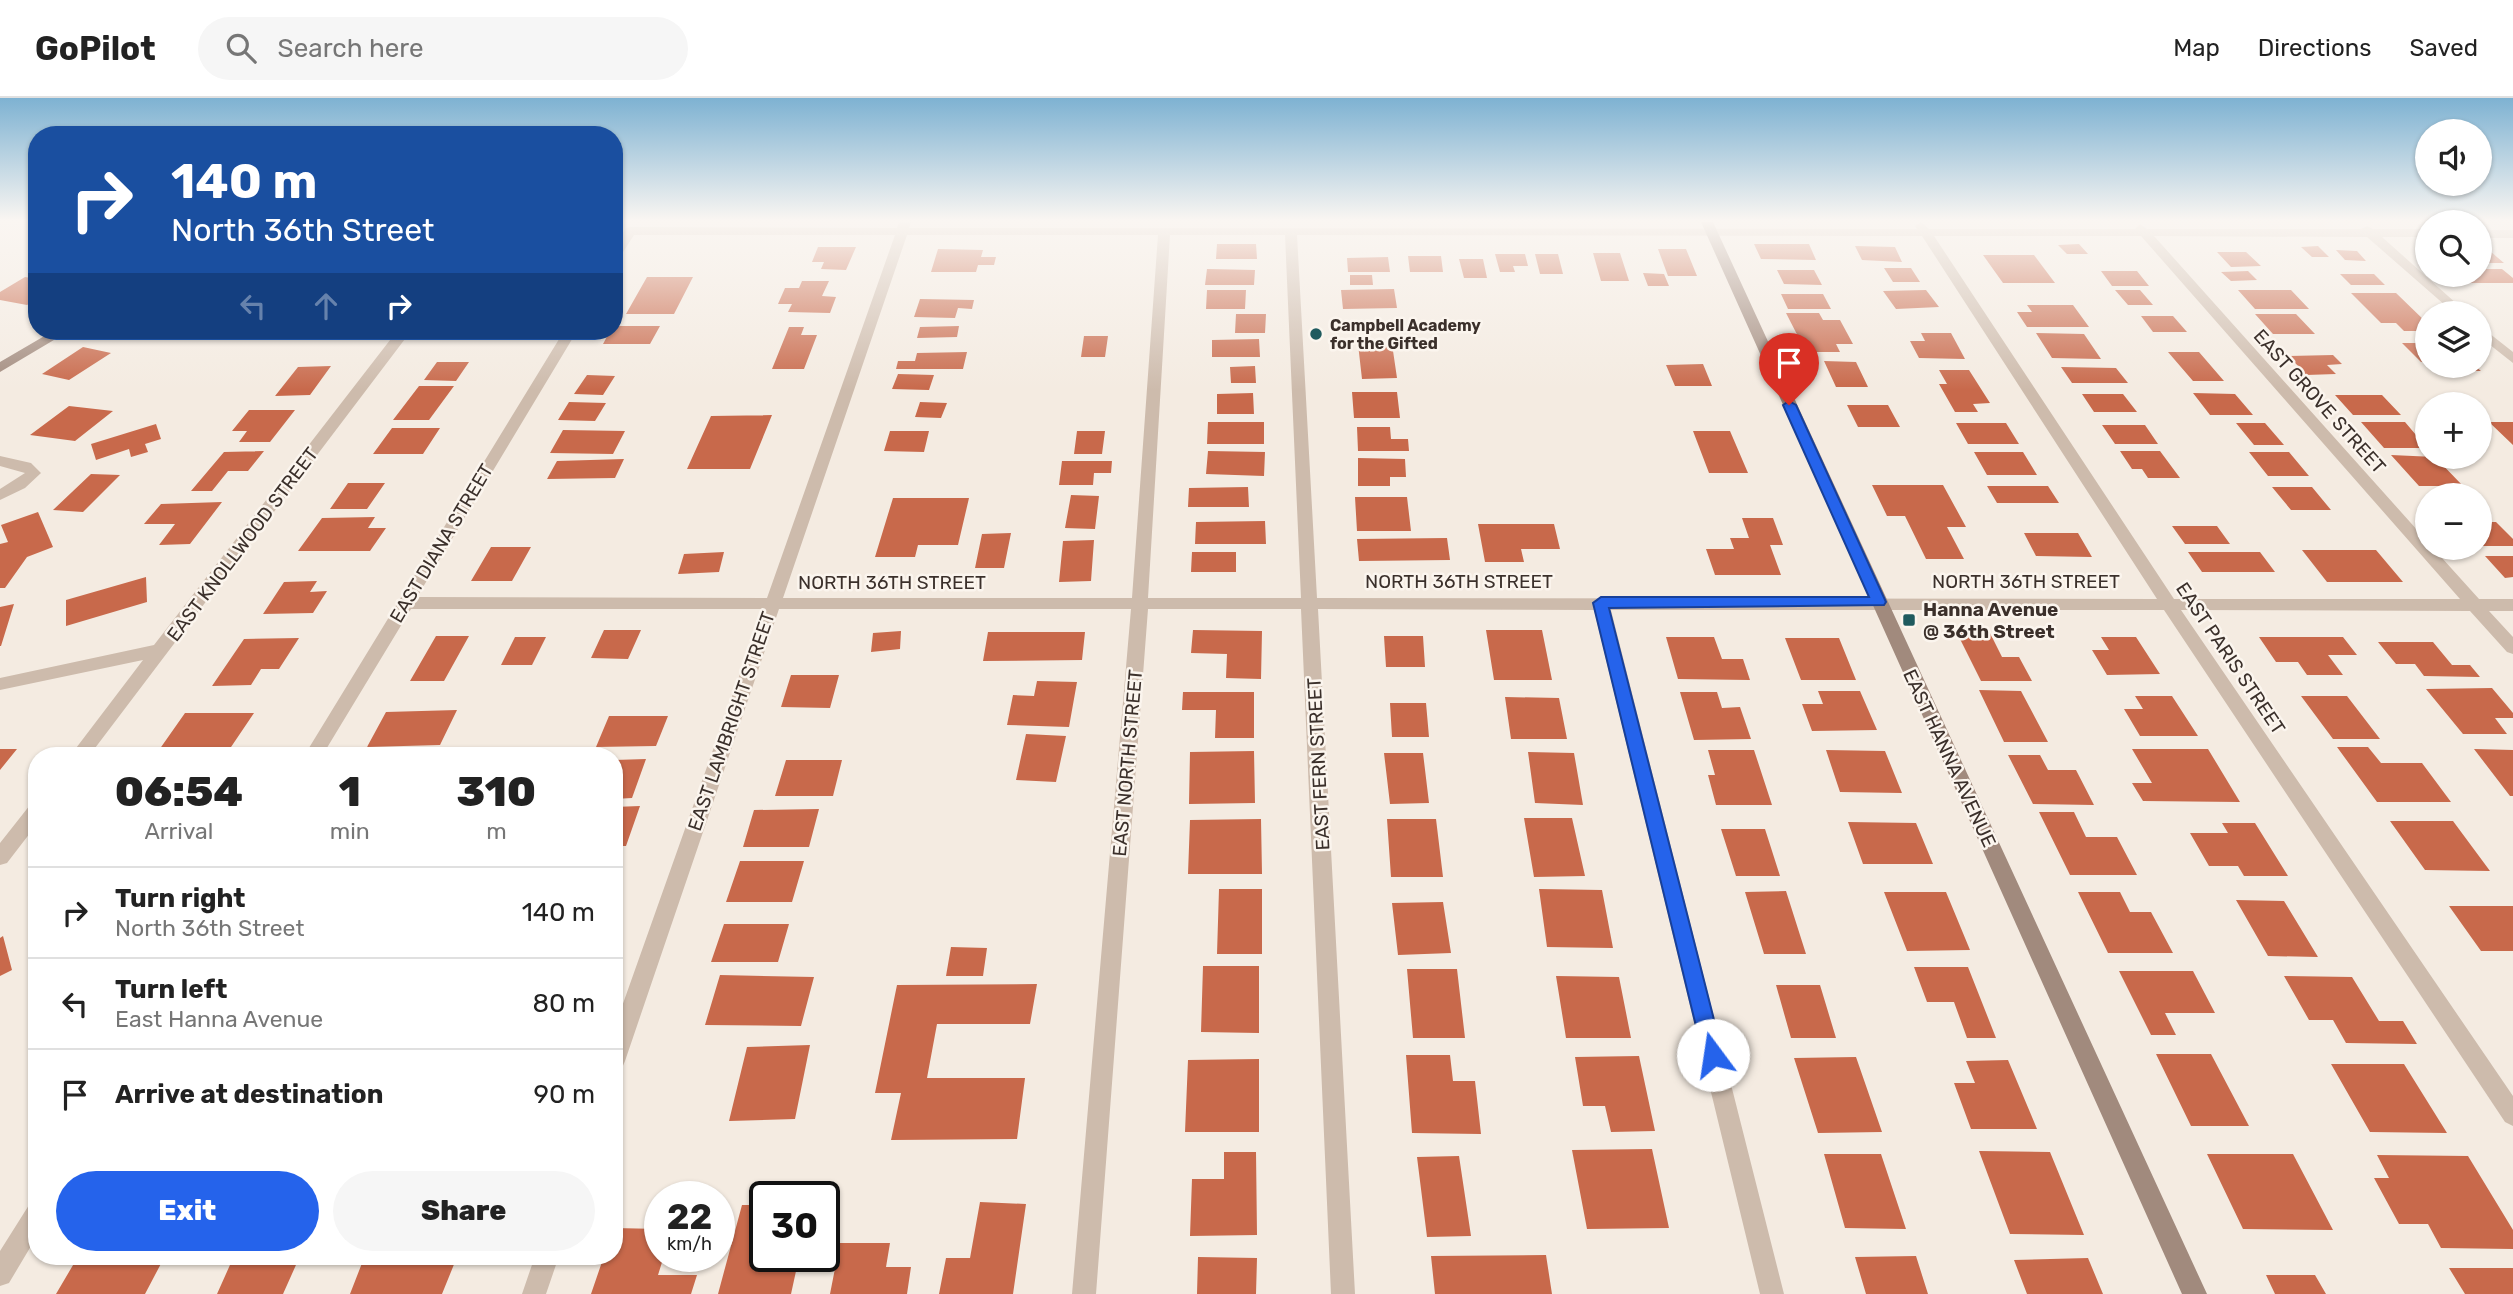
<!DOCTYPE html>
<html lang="en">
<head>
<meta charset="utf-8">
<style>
  :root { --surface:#fff; --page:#f6f6f6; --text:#222; --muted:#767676; --line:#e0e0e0; --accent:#2563eb }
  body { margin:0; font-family:Rubik,sans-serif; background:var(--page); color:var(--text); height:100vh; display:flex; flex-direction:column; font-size:26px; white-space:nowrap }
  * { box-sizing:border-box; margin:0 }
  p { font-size:23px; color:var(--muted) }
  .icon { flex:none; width:38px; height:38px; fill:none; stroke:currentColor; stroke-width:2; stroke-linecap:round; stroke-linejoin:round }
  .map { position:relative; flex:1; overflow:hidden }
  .details { position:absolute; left:28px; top:649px; width:595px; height:518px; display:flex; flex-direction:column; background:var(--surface); border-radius:28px; box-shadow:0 2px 5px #0004 }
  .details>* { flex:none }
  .hud { position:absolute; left:28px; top:28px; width:595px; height:214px; border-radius:28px; box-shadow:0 2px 5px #0004; background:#1a4fa0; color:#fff; overflow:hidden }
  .controls { position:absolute; left:2415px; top:21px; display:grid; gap:14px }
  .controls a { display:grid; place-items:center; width:77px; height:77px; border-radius:50%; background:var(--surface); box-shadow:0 2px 5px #0004; font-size:35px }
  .speed { position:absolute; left:644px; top:1083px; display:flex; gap:14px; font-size:35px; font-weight:700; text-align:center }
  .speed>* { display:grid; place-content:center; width:91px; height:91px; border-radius:50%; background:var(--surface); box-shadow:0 2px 5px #0004; line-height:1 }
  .speed small { font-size:18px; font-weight:400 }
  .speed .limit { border:4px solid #111; border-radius:10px; background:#fff; color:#111 }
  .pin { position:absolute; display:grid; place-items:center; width:60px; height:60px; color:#fff; margin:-72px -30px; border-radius:50% 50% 50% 0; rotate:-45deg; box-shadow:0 0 7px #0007 }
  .pin .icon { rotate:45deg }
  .me { position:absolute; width:77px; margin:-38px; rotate:346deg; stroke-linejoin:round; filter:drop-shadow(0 0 5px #0008) }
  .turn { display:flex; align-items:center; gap:24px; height:147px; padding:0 28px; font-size:32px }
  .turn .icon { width:91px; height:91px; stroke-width:2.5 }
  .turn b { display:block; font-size:49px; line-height:60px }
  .lanes { display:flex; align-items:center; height:66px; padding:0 28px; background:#0003; justify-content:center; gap:35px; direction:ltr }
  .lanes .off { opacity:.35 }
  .eta { display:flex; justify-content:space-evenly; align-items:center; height:119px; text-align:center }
  .eta b { font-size:42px; font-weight:800; line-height:49px }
  .primary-button { display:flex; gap:14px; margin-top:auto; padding:14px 28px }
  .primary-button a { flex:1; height:80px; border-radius:42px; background:var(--accent); color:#fff; font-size:28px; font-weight:800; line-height:80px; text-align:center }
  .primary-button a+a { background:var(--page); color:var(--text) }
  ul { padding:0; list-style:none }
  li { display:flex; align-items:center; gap:21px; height:91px; padding:0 28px; border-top:2px solid var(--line) }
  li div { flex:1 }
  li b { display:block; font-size:26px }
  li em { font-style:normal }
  header { display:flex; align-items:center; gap:42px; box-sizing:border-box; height:98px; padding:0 35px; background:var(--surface); border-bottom:2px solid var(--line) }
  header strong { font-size:33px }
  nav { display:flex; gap:38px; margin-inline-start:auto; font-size:24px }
  .search { width:490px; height:63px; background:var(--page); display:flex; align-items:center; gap:18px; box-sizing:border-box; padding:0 24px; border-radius:38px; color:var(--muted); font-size:26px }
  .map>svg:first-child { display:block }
</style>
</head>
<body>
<header>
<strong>GoPilot</strong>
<div class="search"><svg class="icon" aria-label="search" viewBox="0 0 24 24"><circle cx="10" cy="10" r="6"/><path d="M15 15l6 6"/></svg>Search here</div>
<nav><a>Map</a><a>Directions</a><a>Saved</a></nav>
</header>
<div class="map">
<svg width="2513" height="1196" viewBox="0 0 2513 1196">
  <rect width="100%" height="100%" fill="#f4ebe1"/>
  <path fill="#c8694b" d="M1217 146H1256L1257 161H1216Z
    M1754 146H1809L1816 162 1761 161Z
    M2079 146 2088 156H2067L2058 147Z
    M1855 148 1895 149 1902 164 1862 162Z
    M2318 148 2329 159H2312L2301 149Z
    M2480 148H2484L2504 165H2480Z
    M818 149H856L846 172 821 171 824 164H812Z
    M938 151 983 152 981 159H996L994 167H978L976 174H931Z
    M1658 151H1686L1697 178H1668Z
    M2336 152 2357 153 2366 163 2345 162Z
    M2217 154H2246L2261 168 2231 169Z
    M1593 155H1620L1629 183H1601Z
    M1495 156H1525L1528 168H1513L1515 174H1500Z
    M1535 156H1558L1563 176H1540Z
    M1983 157H2034L2055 185H2003Z
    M1408 158H1441L1443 174H1410Z
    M1388 159 1390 174H1348L1347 160Z
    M1459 161H1483L1487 180H1464Z
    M1884 170H1911L1920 184H1893Z
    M1207 171 1255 172 1254 187H1205Z
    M2480 171H2502L2513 180V185H2469L2460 177H2480Z
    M1777 172H1814L1822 187 1784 186Z
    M2101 173H2137L2149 188H2112Z
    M2248 173 2257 182 2231 183 2221 174Z
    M1643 175 1664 176 1669 188H1648Z
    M2340 176H2374L2385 187H2351Z
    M1350 177H1372L1373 187H1350Z
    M25 179 37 181V201L27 207 0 202V194Z
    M647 179H693L674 216H626Z
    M802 183H829L822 198 836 199 830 215 788 214 792 206H778L785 190H799Z
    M1394 191 1397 210 1343 211 1341 192Z
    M1207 192H1246L1245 211H1206Z
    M1926 192 1939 209 1896 211 1883 193Z
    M2115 192H2140L2153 207H2128Z
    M2238 192H2291L2309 211H2255Z
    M2351 195H2396L2427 225V233H2404L2396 225H2381Z
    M1781 196H1823L1831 211H1788Z
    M920 201 974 202 972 211 958 210 955 220 914 219Z
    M2027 207H2073L2089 229H2027L2017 214H2032Z
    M1786 215H1819L1823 222H1840L1853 246H1836L1840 254H1806Z
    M1236 216H1266L1265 235H1235Z
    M2255 216H2296L2315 236H2273Z
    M2141 218H2173L2187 234H2153Z
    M614 228H660L650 246H603L610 233H614Z
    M959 228 957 239 917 240 920 229Z
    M789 229H804L801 237H817L804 271H772Z
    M219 233H254L247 239 213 238Z
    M1921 235H1951L1965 261 1919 260 1910 243H1925Z
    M2036 235 2084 236 2101 261 2052 260Z
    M1084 238H1108L1105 259H1081Z
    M1259 241 1260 259H1212V242Z
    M2402 245H2427V264H2421Z
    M1358 246H1392L1397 280 1362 281Z
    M83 249 111 255 69 282 42 276Z
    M967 254 963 271H896L898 263H915L917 255Z
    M2168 254H2199L2224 283H2193Z
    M2333 257 2342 266 2327 267 2336 276 2306 277 2289 258Z
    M1824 263 1856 264 1868 289H1836Z
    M437 264H469L456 283 424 282Z
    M1703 266 1712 288H1675L1666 267Z
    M331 268 310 297 275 298 298 269Z
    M1255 268 1256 285H1231L1230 269Z
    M2442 268H2475L2481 273H2448Z
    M2061 269 2116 270 2128 285H2072Z
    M1939 272H1969L1990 305 1973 306 1978 314H1955L1939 286H1947Z
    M898 276 934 277 929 292 892 291Z
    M587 277 615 278 603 297 574 296Z
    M419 288H454L429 322H393Z
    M1352 294H1397L1400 320H1354Z
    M1253 295 1254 316H1217V296Z
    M2193 295 2235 296 2253 317H2210Z
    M2082 296H2123L2137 314H2094Z
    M2335 297H2382L2401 317H2353Z
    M569 304 606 305 595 323 558 322Z
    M920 304 947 305 941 320 915 319Z
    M1847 307H1888L1900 329H1858Z
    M69 308 113 313 75 343 30 337Z
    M249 312H295L270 344H239L247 333H232Z
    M772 317 750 371H687L711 318Z
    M1208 324H1264V346H1207Z
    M2361 324H2405L2427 350H2384Z
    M2489 324H2513V347Z
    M1956 325H2006L2019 346H1968Z
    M2236 325H2265L2284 347H2254Z
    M156 326 161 341 145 346 148 354 131 359 129 351 96 362 91 346Z
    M2102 327H2145L2158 346H2115Z
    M1357 329H1390L1391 341H1408L1409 353H1358Z
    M392 330H440L423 356H373Z
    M563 332 625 333 613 356 550 355Z
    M890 333H929L924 354 884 353Z
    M1077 333H1105L1102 356H1074Z
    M1693 333H1730L1748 375H1709Z
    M264 353 248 373H228L212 393H191L224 354Z
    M1208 353 1265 354 1264 378 1206 376Z
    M2120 353H2160L2180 380H2148L2142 371H2132Z
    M1974 354H2023L2037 377H1987Z
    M2249 354H2289L2309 378H2268Z
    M2391 357 2435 359 2463 388H2419Z
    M1358 360 1405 361 1406 379H1390V388H1358Z
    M624 361 615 380 547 381 557 363Z
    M1062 363H1112L1111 375H1094L1093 387H1059Z
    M91 376 120 377 83 414 53 412Z
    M348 385H385L367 411H330Z
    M1872 387H1943L1966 429H1947L1964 461H1926L1905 418H1887Z
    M1987 388H2048L2059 405H1997Z
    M1248 389 1249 409H1188L1189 390Z
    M2272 389H2312L2331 412H2291Z
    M1071 397 1099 398 1095 431 1065 430Z
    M1355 399H1407L1411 433H1357Z
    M893 400H969L958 447H918L915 459H875Z
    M222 404 190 446 159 447 175 426H144L161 406Z
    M38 414 53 449 27 459 5 490H0V446L8 444 1 427Z
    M375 419 368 430H386L370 453H298L322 420Z
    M1742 420H1773L1783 447H1770L1781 477H1715L1706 451H1734L1730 440H1749Z
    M1265 423 1266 446H1195L1196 424Z
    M2480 424H2496L2513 441V448H2480Z
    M1478 426H1554L1560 451H1521L1524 464H1485Z
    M2172 428H2217L2230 446H2185Z
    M1011 435 1004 470H975L982 436Z
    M2024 435H2078L2092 459 2036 458Z
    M1447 440 1450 462 1359 463 1357 441Z
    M1094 442 1091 483 1059 484 1063 443Z
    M491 449H531L512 483H471Z
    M2302 452H2376L2403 484H2327Z
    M724 454 719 474 678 476 684 456Z
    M1192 454H1236V474H1191Z
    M2188 454H2260L2275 474H2202Z
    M2485 458H2513V479L2505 480Z
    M146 479 147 504 66 528V502Z
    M317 483 310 494 327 493 313 515 263 516 284 484Z
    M14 506 1 548H0V509Z
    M604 532H641L628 561 591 560Z
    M1193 532 1262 533 1261 581 1226 580 1227 556 1191 555Z
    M1486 532H1542L1552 582H1494Z
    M901 533 900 551 871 554 873 535Z
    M988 534H1085L1082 562 983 563Z
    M1957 535H1990L2002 559H2019L2032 583H1981Z
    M436 538H469L444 583H410Z
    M1384 538H1423L1425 569H1386Z
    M515 539H546L532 567H501Z
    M1666 539H1714L1722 561H1743L1750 582 1678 581Z
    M2101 539H2136L2160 576 2107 577 2092 552H2109Z
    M2259 539H2343L2357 557H2328L2343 577H2307L2298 564H2276Z
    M299 540 279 571H261L251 587 212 588 244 541Z
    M1785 540H1839L1856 582H1801Z
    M2378 544H2433L2452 567H2470L2480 579 2424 578 2415 566H2396Z
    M791 577H839L830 610 781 609Z
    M1037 583 1077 584 1069 629 1007 627 1013 597 1034 598Z
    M2492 590 2513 615V620H2495L2507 636H2463L2426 591Z
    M1979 592 2021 593 2048 644H2004Z
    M1818 593H1860L1877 632 1812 633 1802 606H1823Z
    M1183 594H1254V640H1215L1216 612H1182Z
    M1680 594H1717L1722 610 1740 609 1751 641 1694 642Z
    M2135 598H2172L2198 638H2140L2124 611H2143Z
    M2301 598H2347L2380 641H2333Z
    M1505 599 1559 600 1567 641H1511Z
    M1390 605H1426L1429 639H1392Z
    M457 612 440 647 367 649 386 614Z
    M185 615H254L229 652H159Z
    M609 618H668L656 648 596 649Z
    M1026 636 1066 638 1056 684 1016 682Z
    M2337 649H2368L2381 665H2422L2451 704H2377Z
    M0 651H17L0 672Z
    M2132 651H2208L2240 704 2143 703 2132 685H2152Z
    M2474 651 2513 652V698H2510Z
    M1708 652H1754L1772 707H1716L1708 677H1715Z
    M1826 652 1885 653 1902 695 1840 694Z
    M1254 653 1255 705 1189 706 1190 654Z
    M1528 654 1574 655 1583 707 1535 705Z
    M1384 655H1423L1429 705 1390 706Z
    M2008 657H2040L2048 672H2076L2094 707 2033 706Z
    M646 661 632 700 614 701V662Z
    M786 662H842L833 698H775Z
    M640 708 626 748H614V709Z
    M819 711 809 749H743L754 712Z
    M2039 714H2074L2086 739H2117L2137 777H2070Z
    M1524 720H1572L1585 778 1534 779Z
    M1261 721 1262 776H1188L1190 722Z
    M1387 721H1436L1443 779H1391Z
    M2390 723H2453L2490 773 2425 772Z
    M1848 724 1916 725 1933 766H1863Z
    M2222 725H2255L2288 778H2244L2238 768H2209L2190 735H2228Z
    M1721 731H1765L1780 778H1736Z
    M740 763H804L792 804H726Z
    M1219 791H1262V856H1217Z
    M1539 791 1602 792 1613 850 1547 849Z
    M1786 793 1806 856H1764L1745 794Z
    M1884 794H1946L1970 852 1907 853Z
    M2078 794H2120L2130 814H2151L2173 855H2108Z
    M2236 802 2284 803 2318 859 2268 858Z
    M1443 804 1451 855 1398 857 1392 805Z
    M2449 808H2513V853H2481Z
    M724 826H789L778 864H711Z
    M3 838 12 872 0 878V840Z
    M951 849 987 850 983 878H946Z
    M1203 868H1259V935L1201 934Z
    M1914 869H1968L1996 940H1967L1954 904H1927Z
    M1407 871H1457L1465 940H1413Z
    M2119 873H2193L2215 915H2165L2176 937H2151Z
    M720 877 814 879 801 928 705 927Z
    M1556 878 1619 879 1631 940H1566Z
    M2284 878 2352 879 2379 923H2403L2417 946 2346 945 2333 922H2309Z
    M1037 886 1030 926H937L927 980H1025L1017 1041 891 1042 901 995H875L897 887Z
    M1776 887H1820L1836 940H1791Z
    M810 947 795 1021 729 1023 747 949Z
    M2156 956H2211L2249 1028H2191Z
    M1406 957H1450L1453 983H1475L1481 1036 1412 1035Z
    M1639 958 1655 1033 1611 1034 1605 1008H1583L1575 959Z
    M1856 959 1882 1034 1818 1035 1794 960Z
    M1259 961V1034H1185L1188 962Z
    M2008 962 2037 1031H1971L1954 985H1975L1966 963Z
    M2331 966H2404L2447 1035 2370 1034Z
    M1652 1051 1669 1130 1587 1131 1572 1052Z
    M1979 1053 2050 1054 2084 1137 2010 1136Z
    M1224 1054H1256L1257 1137 1190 1138 1192 1081H1224Z
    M1824 1056H1881L1906 1131 1845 1130Z
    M2207 1056H2293L2333 1132 2243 1131Z
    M2377 1057 2468 1058 2513 1132V1151L2441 1150 2428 1126H2399L2374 1080H2389Z
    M1459 1058 1471 1138 1427 1139 1417 1059Z
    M980 1104 1026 1106 1013 1196H939L946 1160H970Z
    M742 1107H765V1158H775L774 1164H798L791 1196H718Z
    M614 1130 660 1131V1158H664L658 1177H697L691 1196H591L604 1158H614Z
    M840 1145H890L886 1169H911L907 1196H830Z
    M1546 1157 1552 1196H1435L1431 1158Z
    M108 1158H165L145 1196H56L76 1162 105 1163Z
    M234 1158H300L283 1196H217Z
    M1916 1158 1928 1196H1866L1855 1159Z
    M457 1159 442 1196H350L364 1160Z
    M1198 1159 1257 1160 1256 1196H1197Z
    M2088 1160 2103 1196H2027L2014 1162Z
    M2449 1170H2513V1196H2465Z
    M2266 1177H2315L2326 1196H2275Z"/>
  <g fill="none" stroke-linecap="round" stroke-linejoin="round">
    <path fill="#cdbbac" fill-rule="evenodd" d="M899 124H911L909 130 1917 131 1915 128 1921 124 1929 131H2135L2140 126 2147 131H2361L2367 128 2373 131H2427V139H2382L2467 215H2454L2367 139 2154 138 2427 443V450H2433L2479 501H2513V513H2489L2513 539V556L2507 554 2470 513 2181 512 2513 998V1028L2505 1024 2164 512H1611L1784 1196H1760L1594 512 1318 511 1355 1196H1331L1301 511H1148L1096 1196H1072L1131 511H779L625 963 622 970 614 973V931L763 511H411L322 658H304L564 233H577L417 499 767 500 895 137H634L618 162 614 163V149L626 130 630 129 897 130ZM907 137H1158L1132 500H783ZM1170 137H1285L1301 500H1148ZM1297 137 1922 138 2157 501 1317 500ZM1934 138H2141L2460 501H2174Z
      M2480 132H2513V140H2480Z
      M2480 228 2513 254V265L2480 239Z
      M397 233H411L89 658H70L143 562 0 592V580L154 547Z
      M0 358 31 365 41 375 25 390 0 402V391L25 375 0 368Z
      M37 705V726L7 765 0 767V745L30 707Z
      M37 1103V1138L9 1185 0 1188V1153L29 1107Z
      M535 1158H559L546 1196H522Z"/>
    <path fill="#a18a7d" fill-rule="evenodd" d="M1701 124H1713L2207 1196H2182Z
      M53 233H69L0 274V264Z"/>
  </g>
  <linearGradient id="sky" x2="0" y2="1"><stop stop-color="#7eb2d2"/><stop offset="0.42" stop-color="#faf6f2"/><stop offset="1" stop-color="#faf6f2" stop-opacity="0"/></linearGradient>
  <rect width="2513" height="292" fill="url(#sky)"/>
  <path fill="#2563eb" stroke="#184099" stroke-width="2" d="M1789 303 1796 307 1886 504 1884 507 1609 510 1723 957 1720 963 1713 966 1706 963 1703 957 1593 505 1601 499H1869L1783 307Z"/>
  <g fill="#1f5a5e" stroke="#fbf5ee" stroke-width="2.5">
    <circle cx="1316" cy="236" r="7"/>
    <rect x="1902" y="515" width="14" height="14" rx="3.5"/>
  </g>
  <g text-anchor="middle" stroke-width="5" stroke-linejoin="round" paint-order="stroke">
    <g font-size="16" font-weight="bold" fill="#3b302b" stroke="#fbf5ee" text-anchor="start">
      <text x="1330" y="233">Campbell Academy<tspan x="1330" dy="18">for the Gifted</tspan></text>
    </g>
    <g font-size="19" fill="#3b302b" stroke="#fbf5ee">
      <text transform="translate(2320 303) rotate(48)" y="7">EAST GROVE STREET</text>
      <text transform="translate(441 445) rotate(-59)" y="7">EAST DIANA STREET</text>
      <text transform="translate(242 446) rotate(-53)" y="7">EAST KNOLLWOOD STREET</text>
      <text x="1459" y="490">NORTH 36TH STREET</text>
      <text x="2026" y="490">NORTH 36TH STREET</text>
      <text x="892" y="491">NORTH 36TH STREET</text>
      <text transform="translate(2231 560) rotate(56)" y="7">EAST PARIS STREET</text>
      <text transform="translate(731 623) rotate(-71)" y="7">EAST LAMBRIGHT STREET</text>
      <text transform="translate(1950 660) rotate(65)" y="7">EAST HANNA AVENUE</text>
      <text transform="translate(1127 665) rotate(-85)" y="7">EAST NORTH STREET</text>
      <text transform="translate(1318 666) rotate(-93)" y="7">EAST FERN STREET</text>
    </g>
    <g font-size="19" font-weight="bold" fill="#3b302b" stroke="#fbf5ee" text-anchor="start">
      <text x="1923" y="518">Hanna Avenue<tspan x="1923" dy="22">@ 36th Street</tspan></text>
    </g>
  </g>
</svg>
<div class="controls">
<a><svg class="icon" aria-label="sound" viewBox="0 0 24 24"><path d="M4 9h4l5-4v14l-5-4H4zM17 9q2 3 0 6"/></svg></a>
<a><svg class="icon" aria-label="search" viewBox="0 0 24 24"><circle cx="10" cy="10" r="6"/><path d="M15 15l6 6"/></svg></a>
<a><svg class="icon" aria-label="layers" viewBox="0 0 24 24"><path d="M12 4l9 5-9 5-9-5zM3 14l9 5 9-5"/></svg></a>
<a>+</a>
<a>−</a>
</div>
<div class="speed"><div>22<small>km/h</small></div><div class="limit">30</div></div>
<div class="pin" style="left:1789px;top:307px;background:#d93025"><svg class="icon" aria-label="arrive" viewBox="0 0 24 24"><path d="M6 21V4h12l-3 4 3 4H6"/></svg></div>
<svg class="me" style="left:1713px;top:957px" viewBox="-20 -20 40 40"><circle r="19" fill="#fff"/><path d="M0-13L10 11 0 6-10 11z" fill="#2563eb"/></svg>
<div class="hud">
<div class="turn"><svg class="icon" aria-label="right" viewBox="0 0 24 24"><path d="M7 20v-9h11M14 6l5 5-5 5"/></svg><div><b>140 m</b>North 36th Street</div></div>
<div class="lanes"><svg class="icon off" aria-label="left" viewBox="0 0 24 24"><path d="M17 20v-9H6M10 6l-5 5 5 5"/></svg><svg class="icon off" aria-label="ahead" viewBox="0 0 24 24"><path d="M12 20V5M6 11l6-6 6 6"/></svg><svg class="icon" aria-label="right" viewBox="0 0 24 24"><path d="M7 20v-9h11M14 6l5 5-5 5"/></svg></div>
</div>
<section class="details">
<div class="eta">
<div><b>06:54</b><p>Arrival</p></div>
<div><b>1</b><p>min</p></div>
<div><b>310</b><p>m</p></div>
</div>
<ul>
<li><svg class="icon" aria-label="right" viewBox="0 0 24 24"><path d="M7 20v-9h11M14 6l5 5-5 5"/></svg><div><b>Turn right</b><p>North 36th Street</p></div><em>140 m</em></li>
<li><svg class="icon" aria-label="left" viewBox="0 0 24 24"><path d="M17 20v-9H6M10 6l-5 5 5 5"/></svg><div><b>Turn left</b><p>East Hanna Avenue</p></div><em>80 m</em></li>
<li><svg class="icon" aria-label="arrive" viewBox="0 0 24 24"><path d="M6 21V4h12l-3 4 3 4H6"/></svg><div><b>Arrive at destination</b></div><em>90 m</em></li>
</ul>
<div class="primary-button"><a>Exit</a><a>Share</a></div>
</section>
</div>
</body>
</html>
